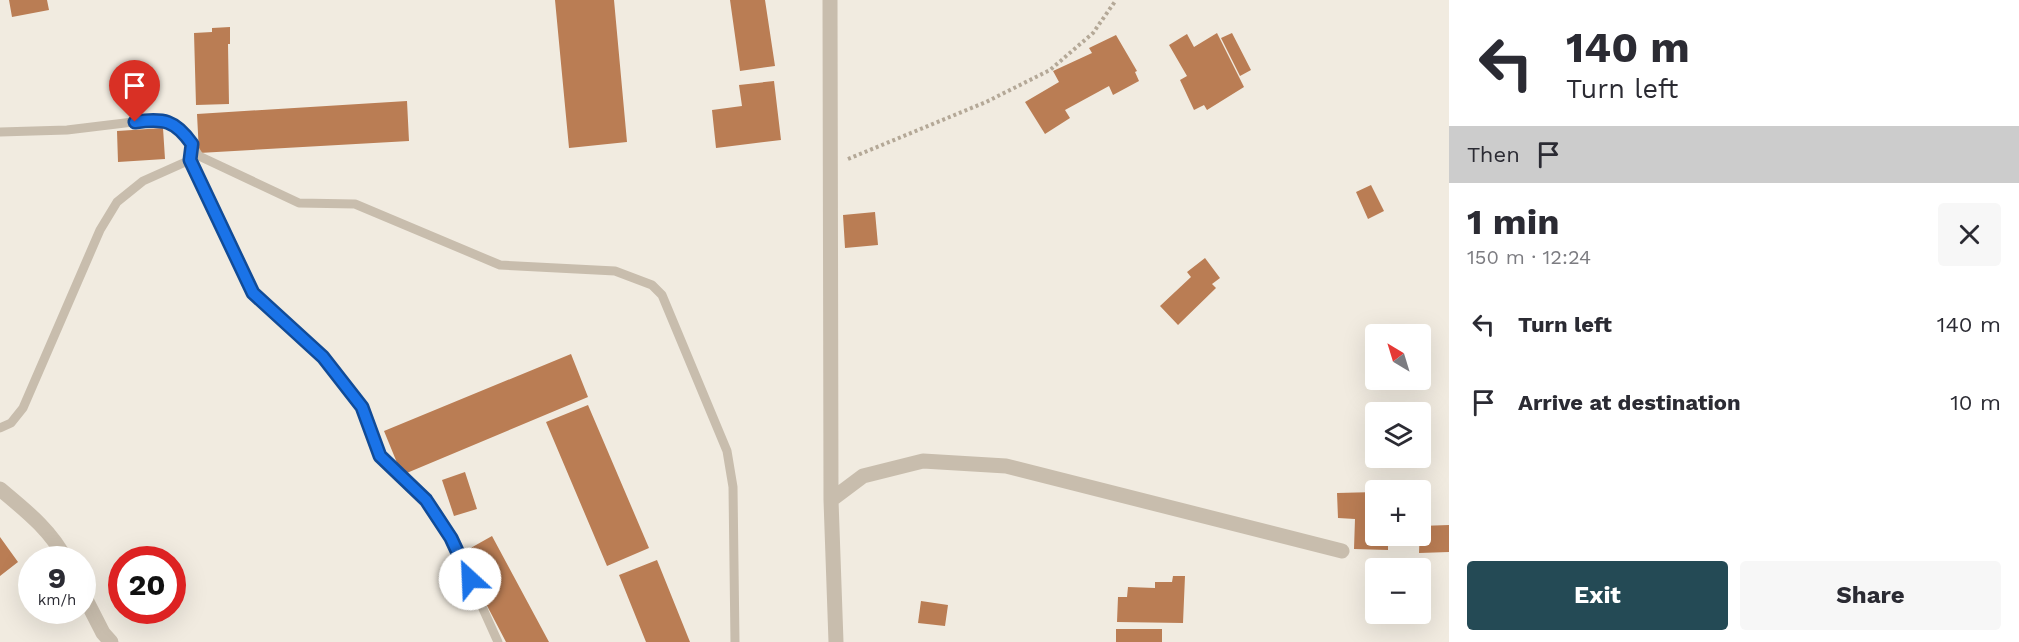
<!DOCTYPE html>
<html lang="en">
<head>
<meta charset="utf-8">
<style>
  :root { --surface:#fff; --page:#f7f7f7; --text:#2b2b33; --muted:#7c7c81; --accent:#244a55 }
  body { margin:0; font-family:"Work Sans",sans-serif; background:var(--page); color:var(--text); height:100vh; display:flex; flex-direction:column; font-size:22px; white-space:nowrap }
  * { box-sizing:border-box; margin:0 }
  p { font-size:20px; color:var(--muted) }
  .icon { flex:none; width:33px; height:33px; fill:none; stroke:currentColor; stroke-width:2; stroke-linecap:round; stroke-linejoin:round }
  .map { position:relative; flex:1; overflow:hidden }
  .details { display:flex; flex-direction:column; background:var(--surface); width:570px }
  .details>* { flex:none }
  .guide { background:#fff; color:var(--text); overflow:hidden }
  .needle { width:39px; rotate:322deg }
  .buttons { position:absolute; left:1365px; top:324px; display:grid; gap:12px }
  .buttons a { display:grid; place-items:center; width:66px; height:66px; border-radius:6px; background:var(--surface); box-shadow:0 6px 24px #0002; font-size:30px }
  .speed { position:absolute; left:18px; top:546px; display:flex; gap:12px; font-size:30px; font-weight:700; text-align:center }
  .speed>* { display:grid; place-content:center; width:78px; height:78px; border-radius:50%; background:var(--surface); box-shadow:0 6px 24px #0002; line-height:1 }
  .speed small { font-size:15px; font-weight:400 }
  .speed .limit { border:9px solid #d22; background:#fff; color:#111 }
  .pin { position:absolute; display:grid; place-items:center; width:51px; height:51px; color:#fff; margin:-62px -26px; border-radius:50% 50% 50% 0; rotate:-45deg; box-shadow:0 0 6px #0007 }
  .pin .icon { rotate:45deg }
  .me { position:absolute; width:66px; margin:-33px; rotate:335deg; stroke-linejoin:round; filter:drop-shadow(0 0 4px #0008) }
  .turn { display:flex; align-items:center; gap:21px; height:126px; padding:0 18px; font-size:27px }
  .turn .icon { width:78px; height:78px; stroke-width:2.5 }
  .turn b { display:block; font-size:42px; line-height:51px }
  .then { display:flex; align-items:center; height:57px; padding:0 18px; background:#0003; gap:12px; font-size:22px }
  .round { display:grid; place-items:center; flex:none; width:63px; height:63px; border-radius:6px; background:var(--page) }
  .summary { display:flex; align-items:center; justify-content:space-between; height:102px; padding:0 18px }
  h1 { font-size:36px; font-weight:700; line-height:45px }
  .button { display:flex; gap:12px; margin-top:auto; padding:12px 18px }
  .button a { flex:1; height:69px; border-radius:6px; background:var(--accent); color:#fff; font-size:24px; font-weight:700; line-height:69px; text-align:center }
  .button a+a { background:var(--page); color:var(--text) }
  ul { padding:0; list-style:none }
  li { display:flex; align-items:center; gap:18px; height:78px; padding:0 18px }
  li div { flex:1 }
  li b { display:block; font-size:22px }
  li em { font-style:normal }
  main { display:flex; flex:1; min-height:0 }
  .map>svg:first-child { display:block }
</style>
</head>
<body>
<main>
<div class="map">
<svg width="1449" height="642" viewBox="0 0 1449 642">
  <rect width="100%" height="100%" fill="#f1ebe0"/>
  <path fill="#ba7d54" d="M9 0H47L49 10 12 17Z
    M555 0H614L627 142 569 148Z
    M730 0H765L775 66 740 71Z
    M230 27V44H228L229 104 196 105 194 33 212 32V28Z
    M1217 33 1244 87 1207 110 1204 105 1194 110 1180 80 1187 76 1169 45 1187 34 1194 47Z
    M1232 33 1251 70 1240 76 1221 38Z
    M1116 35 1137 71 1135 72 1139 81 1113 95 1109 86 1065 110 1070 118 1045 134 1025 102 1059 82 1053 71 1092 53 1089 48Z
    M774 81 781 140 716 148 712 110 742 106 739 85Z
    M407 101 409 141 199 153 197 114Z
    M163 128 165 159 118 162 117 131Z
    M1371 185 1384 211 1368 219 1356 192Z
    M875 212 878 245 845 248 843 215Z
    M1205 258 1220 278 1212 284 1216 288 1178 325 1160 306 1191 277 1187 272Z
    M571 354 588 397 402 475 384 431Z
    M588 405 649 548 607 566 546 422Z
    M465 472 477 509 454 516 442 480Z
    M1376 492V536H1388V550L1354 549 1355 519 1338 518 1337 493Z
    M1449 525V552L1419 553 1420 526Z
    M492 536 549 642H506L460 554Z
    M0 537 18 562 0 576Z
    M657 560 690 642H646L619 575Z
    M1173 576H1185L1183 623 1117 622 1118 597H1127L1128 587 1155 588V582H1172Z
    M921 601 948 605 945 626 918 623Z
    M1116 629H1162V642H1116Z"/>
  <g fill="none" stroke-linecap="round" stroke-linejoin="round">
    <path stroke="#b4a897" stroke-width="4" stroke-dasharray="3 3" stroke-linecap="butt" d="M848 159 986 102 1050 70 1093 33 1116 0"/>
    <path stroke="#c8bdad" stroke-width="9" d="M0 132 67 130 158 119 181 129 199 156 299 203 355 204 500 265 615 271 652 285 662 295 727 451 733 487 735 642
      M192 144 190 160 253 293 323 357 362 407 380 456 426 500 451 538 498 642
      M0 428 11 423 23 408 100 230 117 202 143 181 190 160"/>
    <path stroke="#c8bdad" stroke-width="15" d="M830 0 831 500 836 642
      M0 489C25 510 51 530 66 560
      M831 500 863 476 923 461 1006 466 1342 551
      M82 592 103 633 111 642"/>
  </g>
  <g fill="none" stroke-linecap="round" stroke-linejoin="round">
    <defs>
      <path id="route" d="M135 122C164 118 175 120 192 144L190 160 253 293 323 357 362 407 380 456 426 500 451 538 470 579"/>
    </defs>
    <use href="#route" stroke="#114b97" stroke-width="15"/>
    <use href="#route" stroke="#1a73e8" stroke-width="10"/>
  </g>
</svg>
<div class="buttons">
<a><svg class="needle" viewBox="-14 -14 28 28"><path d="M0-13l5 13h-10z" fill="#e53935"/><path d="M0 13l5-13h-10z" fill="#7c7c81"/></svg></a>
<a><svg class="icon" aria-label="layers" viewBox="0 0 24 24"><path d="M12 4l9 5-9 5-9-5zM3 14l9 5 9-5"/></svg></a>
<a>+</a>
<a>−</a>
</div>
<div class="speed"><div>9<small>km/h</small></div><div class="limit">20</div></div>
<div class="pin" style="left:135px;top:122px;background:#d93025"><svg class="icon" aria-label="arrive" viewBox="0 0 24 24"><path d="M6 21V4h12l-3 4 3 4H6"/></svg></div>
<svg class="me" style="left:470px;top:579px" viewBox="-20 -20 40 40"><circle r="19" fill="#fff"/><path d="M0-13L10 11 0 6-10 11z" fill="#1a73e8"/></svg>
</div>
<section class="details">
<div class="guide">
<div class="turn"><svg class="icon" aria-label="left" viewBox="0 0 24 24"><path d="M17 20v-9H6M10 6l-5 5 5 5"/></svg><div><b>140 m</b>Turn left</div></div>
<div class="then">Then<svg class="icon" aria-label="arrive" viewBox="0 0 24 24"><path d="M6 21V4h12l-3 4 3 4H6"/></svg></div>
</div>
<div class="summary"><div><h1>1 min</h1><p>150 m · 12:24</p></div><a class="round"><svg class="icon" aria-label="close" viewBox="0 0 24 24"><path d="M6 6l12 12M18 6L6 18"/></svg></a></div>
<ul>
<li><svg class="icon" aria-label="left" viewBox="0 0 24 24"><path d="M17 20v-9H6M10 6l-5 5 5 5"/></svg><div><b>Turn left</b></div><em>140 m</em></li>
<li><svg class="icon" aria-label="arrive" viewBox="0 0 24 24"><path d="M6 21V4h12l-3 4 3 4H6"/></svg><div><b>Arrive at destination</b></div><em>10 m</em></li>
</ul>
<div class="button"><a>Exit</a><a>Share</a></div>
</section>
</main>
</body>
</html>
